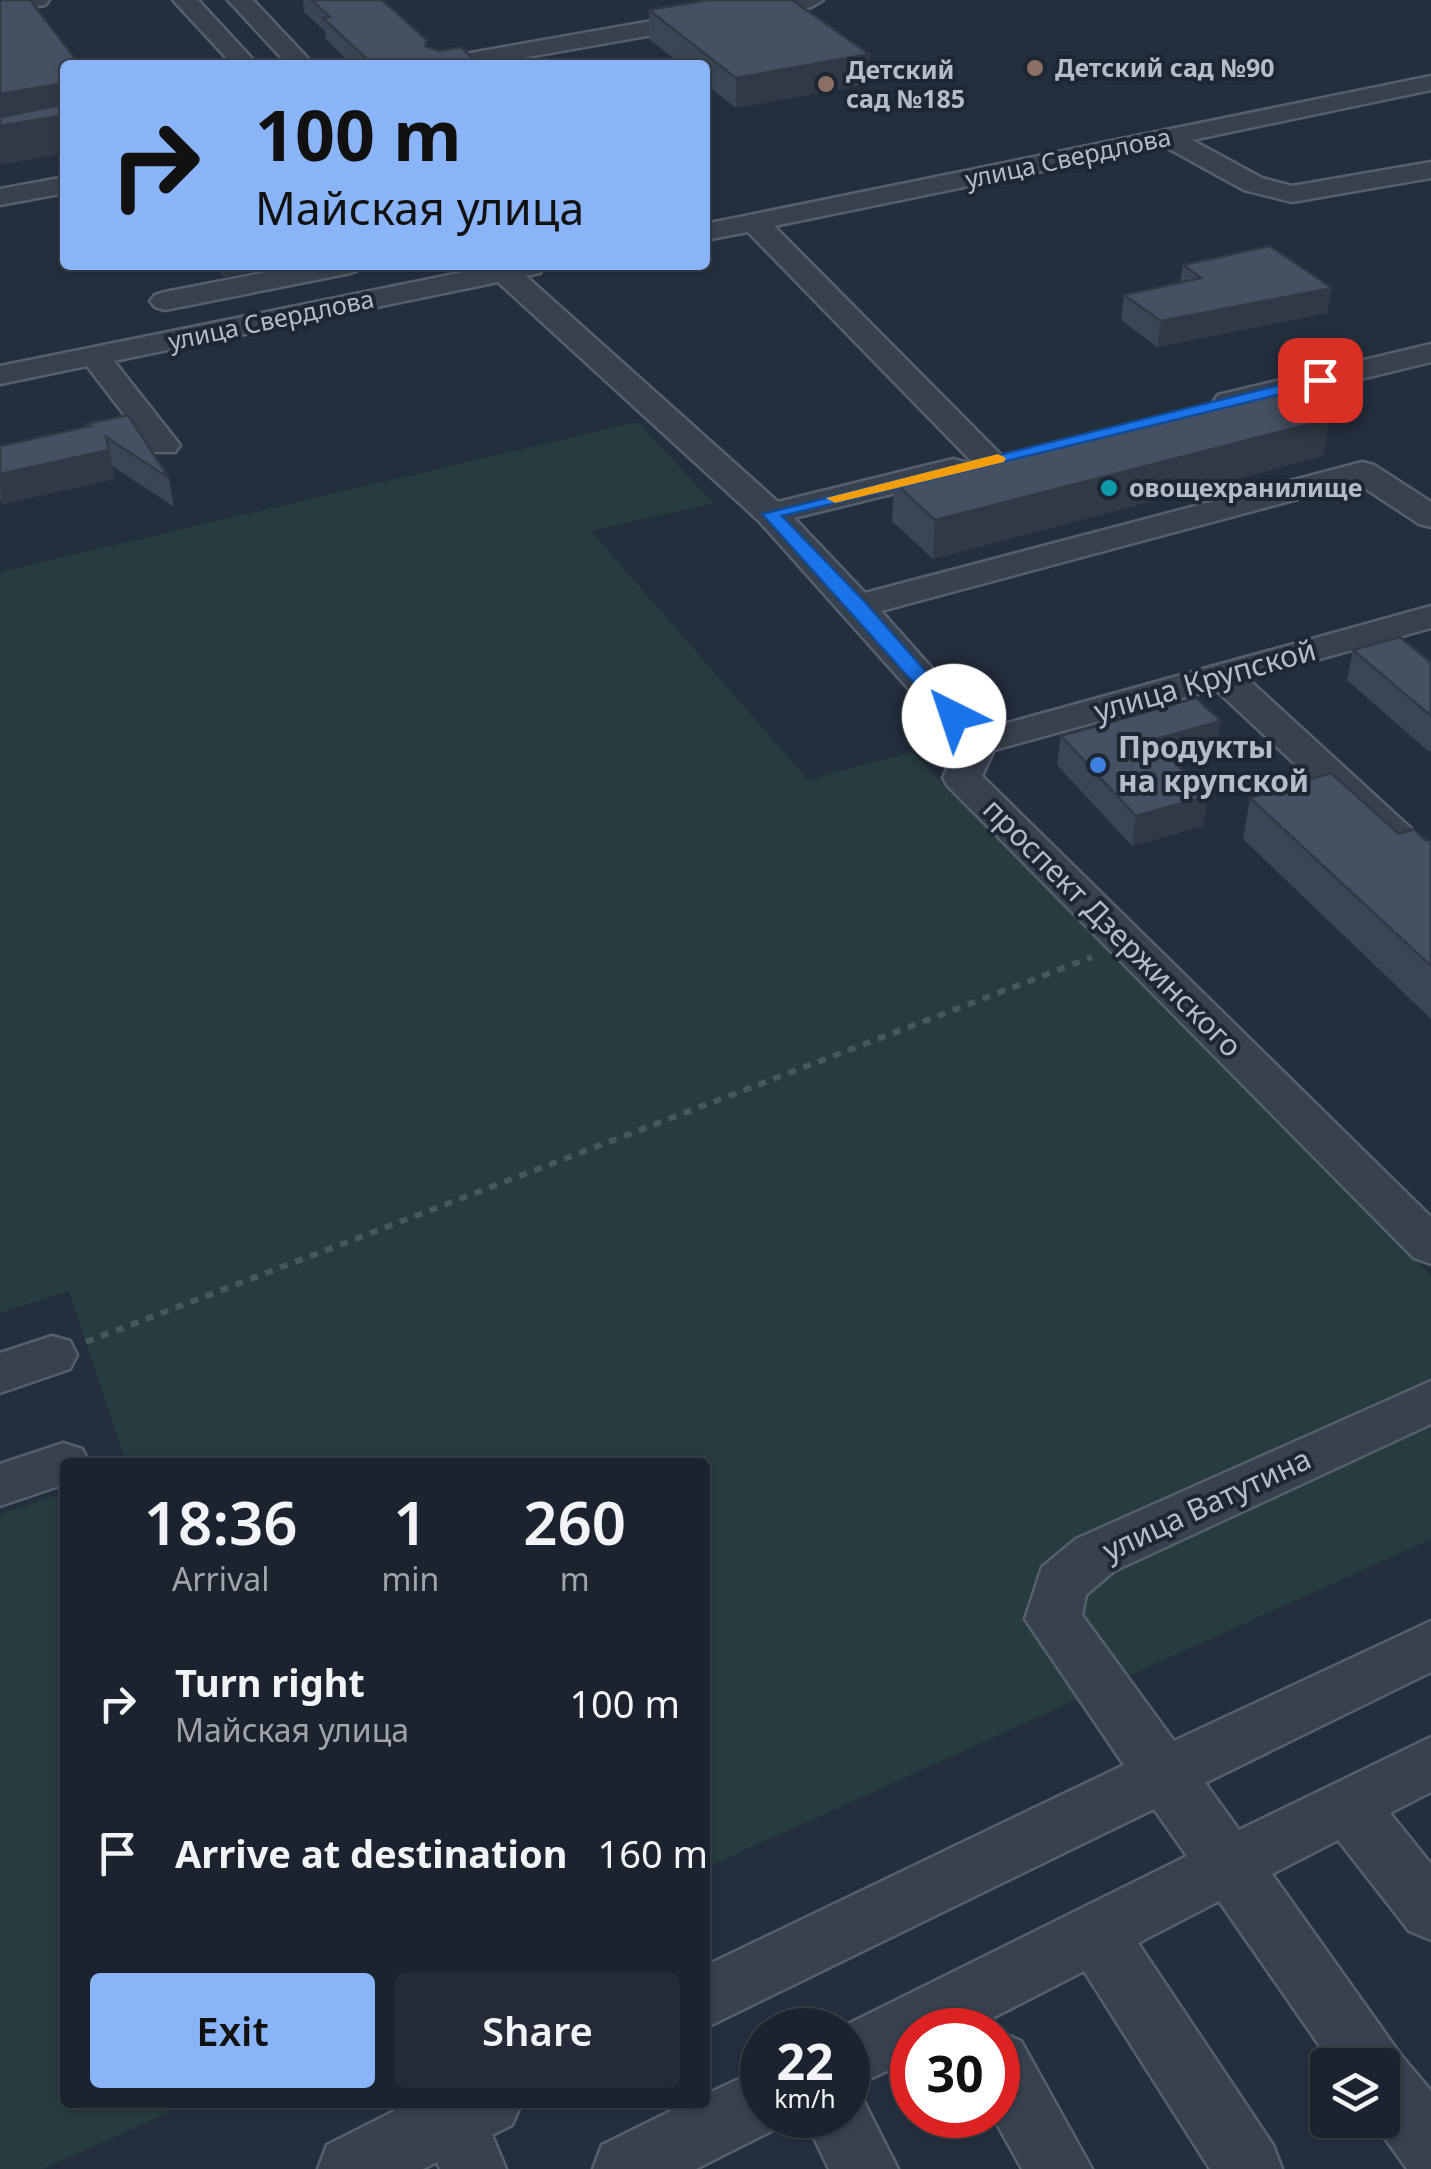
<!DOCTYPE html>
<html lang="en">
<head>
<meta charset="utf-8">
<style>
  :root { --surface:#1b232e; --page:#242b36; --text:#f1f3f6; --muted:#a0a4aa; --line:#39404a; --accent:#8ab4f8 }
  body { margin:0; font-family:"Noto Sans",sans-serif; background:var(--page); color:var(--text); height:100vh; display:flex; flex-direction:column; font-size:38px; white-space:nowrap }
  * { box-sizing:border-box; margin:0 }
  p { font-size:32px; color:var(--muted) }
  .icon { flex:none; width:55px; height:55px; fill:none; stroke:currentColor; stroke-width:2; stroke-linecap:round; stroke-linejoin:round }
  .map { position:relative; flex:1; overflow:hidden }
  .sheet { position:absolute; left:60px; top:1458px; width:650px; height:650px; display:flex; flex-direction:column; background:var(--surface); border-radius:10px; box-shadow:0 2px 8px #0004,0 0 0 2px var(--line) }
  .sheet>* { flex:none }
  .banner { position:absolute; left:60px; top:60px; width:650px; height:210px; border-radius:10px; box-shadow:0 2px 8px #0004,0 0 0 2px var(--line); background:#8ab4f8; color:#111; overflow:hidden }
  .controls { position:absolute; left:1310px; top:2048px; display:grid; gap:20px }
  .controls a { display:grid; place-items:center; width:90px; height:90px; border-radius:10px; background:var(--surface); box-shadow:0 2px 8px #0004,0 0 0 2px var(--line); font-size:50px }
  .speed { position:absolute; left:740px; top:2008px; display:flex; gap:20px; font-size:50px; font-weight:700; text-align:center }
  .speed>* { display:grid; place-content:center; width:130px; height:130px; border-radius:50%; background:var(--surface); box-shadow:0 2px 8px #0004,0 0 0 2px var(--line); line-height:1 }
  .speed small { font-size:25px; font-weight:400 }
  .speed .limit { border:15px solid #d22; background:#fff; color:#111 }
  .pin { position:absolute; display:grid; place-items:center; width:85px; height:85px; color:#fff; margin:-42px; border-radius:20px; box-shadow:0 5px 15px #0006 }
  .me { position:absolute; width:110px; margin:-55px; rotate:319deg; stroke-linejoin:round; filter:drop-shadow(0 0 8px #0008) }
  .turn { display:flex; align-items:center; gap:35px; height:210px; padding:0 30px; font-size:45px }
  .turn .icon { width:130px; height:130px; stroke-width:2.5 }
  .turn b { display:block; font-size:70px; line-height:85px }
  .eta { display:flex; justify-content:space-evenly; align-items:center; height:170px; text-align:center }
  .eta b { font-size:60px; font-weight:600; line-height:70px }
  .button { display:flex; gap:20px; margin-top:auto; padding:20px 30px }
  .button a { flex:1; height:115px; border-radius:10px; background:var(--accent); color:#111; font-size:40px; font-weight:600; line-height:115px; text-align:center }
  .button a+a { background:var(--page); color:var(--text) }
  ul { padding:0; list-style:none }
  li { display:flex; align-items:center; gap:30px; height:150px; padding:0 30px }
  li div { flex:1 }
  li b { display:block; font-size:38px }
  li em { font-style:normal }
  .map>svg:first-child { display:block }
</style>
</head>
<body>
<div class="map">
<svg width="1431" height="2169" viewBox="0 0 1431 2169">
  <rect width="100%" height="100%" fill="#242f3e"/>
  <path fill="#263c3f" d="M638 422 713 503 591 531 808 780 912 752 1431 1275V1539L705 1868V1462H126L69 1291 0 1313V572Z
    M65 1493V2102L189 2103 43 2169H0V1514Z"/>
  <g fill="none" stroke-linecap="round" stroke-linejoin="round">
    <defs>
      <path id="minor" d="M0 0H49L45 5 0 13Z
        M173 0H198L258 65H233Z
        M228 0H253L314 65H288Z
        M771 0H823L811 7 483 65H430L442 58Z
        M1431 76V90L1192 140 1262 178 1292 186 1431 162V178L1292 202 1244 190 1164 146 774 226 1000 454 1005 461 1000 468H978L748 232 705 240V224Z
        M65 177V193L0 205V189Z
        M303 265H360L356 271 346 274 165 310 155 307 150 301 155 295 165 292Z
        M482 265H543L540 273 526 276 778 502 953 459 965 462 969 469 965 476 794 518 865 593 1362 462 1374 465 1431 502V527L1419 524 1357 483 881 611 986 729 1431 606V628L1248 679 1431 847V882L1417 878 1215 689 994 750 982 776 1431 1217V1264L1414 1258 948 786 943 778 958 744 759 521 498 282 114 361 180 445 175 452H153L87 366 0 384V366L484 268Z
        M1431 344V362L1229 411 1218 409 1213 402 1218 395Z
        M52 1336 70 1341 77 1355 70 1369 0 1393V1353Z
        M1431 1381V1424L1114 1571 1086 1595 1082 1615 1174 1741 1431 1621V1672L1205 1783 1239 1830 1431 1737V1792L1390 1813 1431 1864V1940L1409 1931 1338 1840 1272 1874 1400 2054 1431 2091V2169H1407L1372 2120H1382V2065H1333L1219 1901 1138 1943 1273 2145 1282 2169H1210L1084 1971 969 2030H912V2059L851 2088 859 2092 898 2169H829L803 2115H848V2030H836L1187 1856 1154 1809 705 2028V1966L1124 1765 1025 1619 1042 1567 1076 1539Z
        M63 1443 82 1449 89 1462H65V1484L0 1506V1464Z
        M998 2031 1021 2041 1092 2169H1022L992 2115H998Z
        M762 2068V2115H789L785 2124 696 2169H593L602 2145 689 2102H705V2095Z
        M412 2102H522L512 2125 492 2135 506 2169H440L437 2162 423 2169H318L327 2145Z"/>
    </defs>
    <use href="#minor" stroke="#565f6c" stroke-width="5"/>
    <path stroke="#44595c" stroke-width="6" stroke-dasharray="8 8" stroke-linecap="butt" d="M86 1342 1092 957"/>
    <use href="#minor" fill="#38414e" fill-rule="evenodd"/>
  </g>
  <path fill="#3b4654" d="M303 0H382L427 47 480 65H352L326 39 325 31 304 12Z
    M649 10 868 84 736 108 705 84V65H682L649 39Z
    M215 265H263L264 269 224 277Z
    M1183 265 1327 313 1157 347 1121 320 1124 295 1180 282Z
    M1330 419 1323 456 933 559 892 521 894 482Z
    M86 424 169 478 174 507 112 466 115 479 3 504 0 498V446L87 427Z
    M1353 650 1431 663V751H1428L1347 680Z
    M1221 721 1216 750 1175 762 1208 796 1203 826 1132 846 1057 765 1061 736Z
    M1250 798 1431 841V1019L1243 839Z"/>
  <path fill="#303945" d="M869 54 868 84 736 108V78Z
    M58 84 63 115H65V153L0 165V94Z
    M222 265H263L264 269 224 277Z
    M1332 288 1327 313 1157 347 1161 321Z
    M1330 419 1323 456 933 559 935 520Z
    M109 450 115 479 3 504 0 489V474Z
    M1221 721 1216 750 1149 770 1153 740Z
    M1208 796 1203 826 1132 846 1136 816Z"/>
  <path fill="#455162" stroke="#303945" stroke-width="2.5" d="M0 0H30L80 65H65V115L0 126V117L61 105 62 87 58 84 0 94Z
    M311 0H382L427 40 425 46 439 51 461 47 480 65H362L361 64 370 62 323 18 330 17Z
    M708 0H792L869 54 736 78 649 10Z
    M1270 246 1332 288 1161 321 1124 295 1201 278 1183 265Z
    M1283 385 1330 419 935 520 894 482Z
    M128 415 169 478 106 437 109 450 0 474V446L90 426 86 424Z
    M1400 637 1431 663V716L1353 650Z
    M1196 698 1221 721 1153 740 1208 796 1136 816 1061 736Z
    M1331 773 1399 834 1414 829 1425 840 1431 841V966L1250 798Z"/>
  <path fill="#1a73e8" stroke="#114b97" stroke-width="2.5" d="M1320 375 1328 380 1326 383 782 516 865 602 961 712 963 716 954 722 947 720 762 514Z"/>
  <path fill="#f59e0b" d="M998 454 1006 458 1004 462 835 503 826 498Z"/>
  <g fill="#8d6e63" stroke="#1d2633" stroke-width="4">
    <circle cx="1035" cy="68" r="10"/>
    <circle cx="826" cy="84" r="10"/>
  </g>
  <circle fill="#0f9aa8" stroke="#1d2633" stroke-width="4" cx="1109" cy="488" r="10"/>
  <circle fill="#3f7fe0" stroke="#1d2633" stroke-width="4" cx="1098" cy="765" r="10"/>
  <g text-anchor="middle" stroke-width="8" stroke-linejoin="round" paint-order="stroke">
    <g font-size="25" font-weight="bold" fill="#b4bcc9" stroke="#1d2633" text-anchor="start">
      <text x="1055" y="77">Детский сад №90</text>
      <text x="846" y="79">Детский<tspan x="846" dy="29">сад №185</tspan></text>
      <text x="1129" y="497">овощехранилище</text>
    </g>
    <g font-size="25" fill="#b4bcc9" stroke="#1d2633">
      <text transform="translate(1068 158) rotate(-12)" y="9">улица Свердлова</text>
      <text transform="translate(271 320) rotate(-12)" y="9">улица Свердлова</text>
    </g>
    <g font-size="30" fill="#b4bcc9" stroke="#1d2633">
      <text transform="translate(1205 681) rotate(-16)" y="10">улица Крупской</text>
      <text transform="translate(1112 928) rotate(45)" y="10">проспект Дзержинского</text>
      <text transform="translate(1207 1505) rotate(-25)" y="10">улица Ватутина</text>
    </g>
    <g font-size="30" font-weight="bold" fill="#b4bcc9" stroke="#1d2633" text-anchor="start">
      <text x="1118" y="758">Продукты<tspan x="1118" dy="34">на крупской</tspan></text>
    </g>
  </g>
</svg>
<div class="controls">
<a><svg class="icon" aria-label="layers" viewBox="0 0 24 24"><path d="M12 4l9 5-9 5-9-5zM3 14l9 5 9-5"/></svg></a>
</div>
<div class="speed"><div>22<small>km/h</small></div><div class="limit">30</div></div>
<div class="pin" style="left:1320px;top:380px;background:#d93025"><svg class="icon" aria-label="arrive" viewBox="0 0 24 24"><path d="M6 21V4h12l-3 4 3 4H6"/></svg></div>
<svg class="me" style="left:954px;top:716px" viewBox="-20 -20 40 40"><circle r="19" fill="#fff"/><path d="M0-13L10 11 0 6-10 11z" fill="#1a73e8"/></svg>
<div class="banner">
<div class="turn"><svg class="icon" aria-label="right" viewBox="0 0 24 24"><path d="M7 20v-9h11M14 6l5 5-5 5"/></svg><div><b>100 m</b>Майская улица</div></div>
</div>
<section class="sheet">
<div class="eta">
<div><b>18:36</b><p>Arrival</p></div>
<div><b>1</b><p>min</p></div>
<div><b>260</b><p>m</p></div>
</div>
<ul>
<li><svg class="icon" aria-label="right" viewBox="0 0 24 24"><path d="M7 20v-9h11M14 6l5 5-5 5"/></svg><div><b>Turn right</b><p>Майская улица</p></div><em>100 m</em></li>
<li><svg class="icon" aria-label="arrive" viewBox="0 0 24 24"><path d="M6 21V4h12l-3 4 3 4H6"/></svg><div><b>Arrive at destination</b></div><em>160 m</em></li>
</ul>
<div class="button"><a>Exit</a><a>Share</a></div>
</section>
</div>
</body>
</html>
